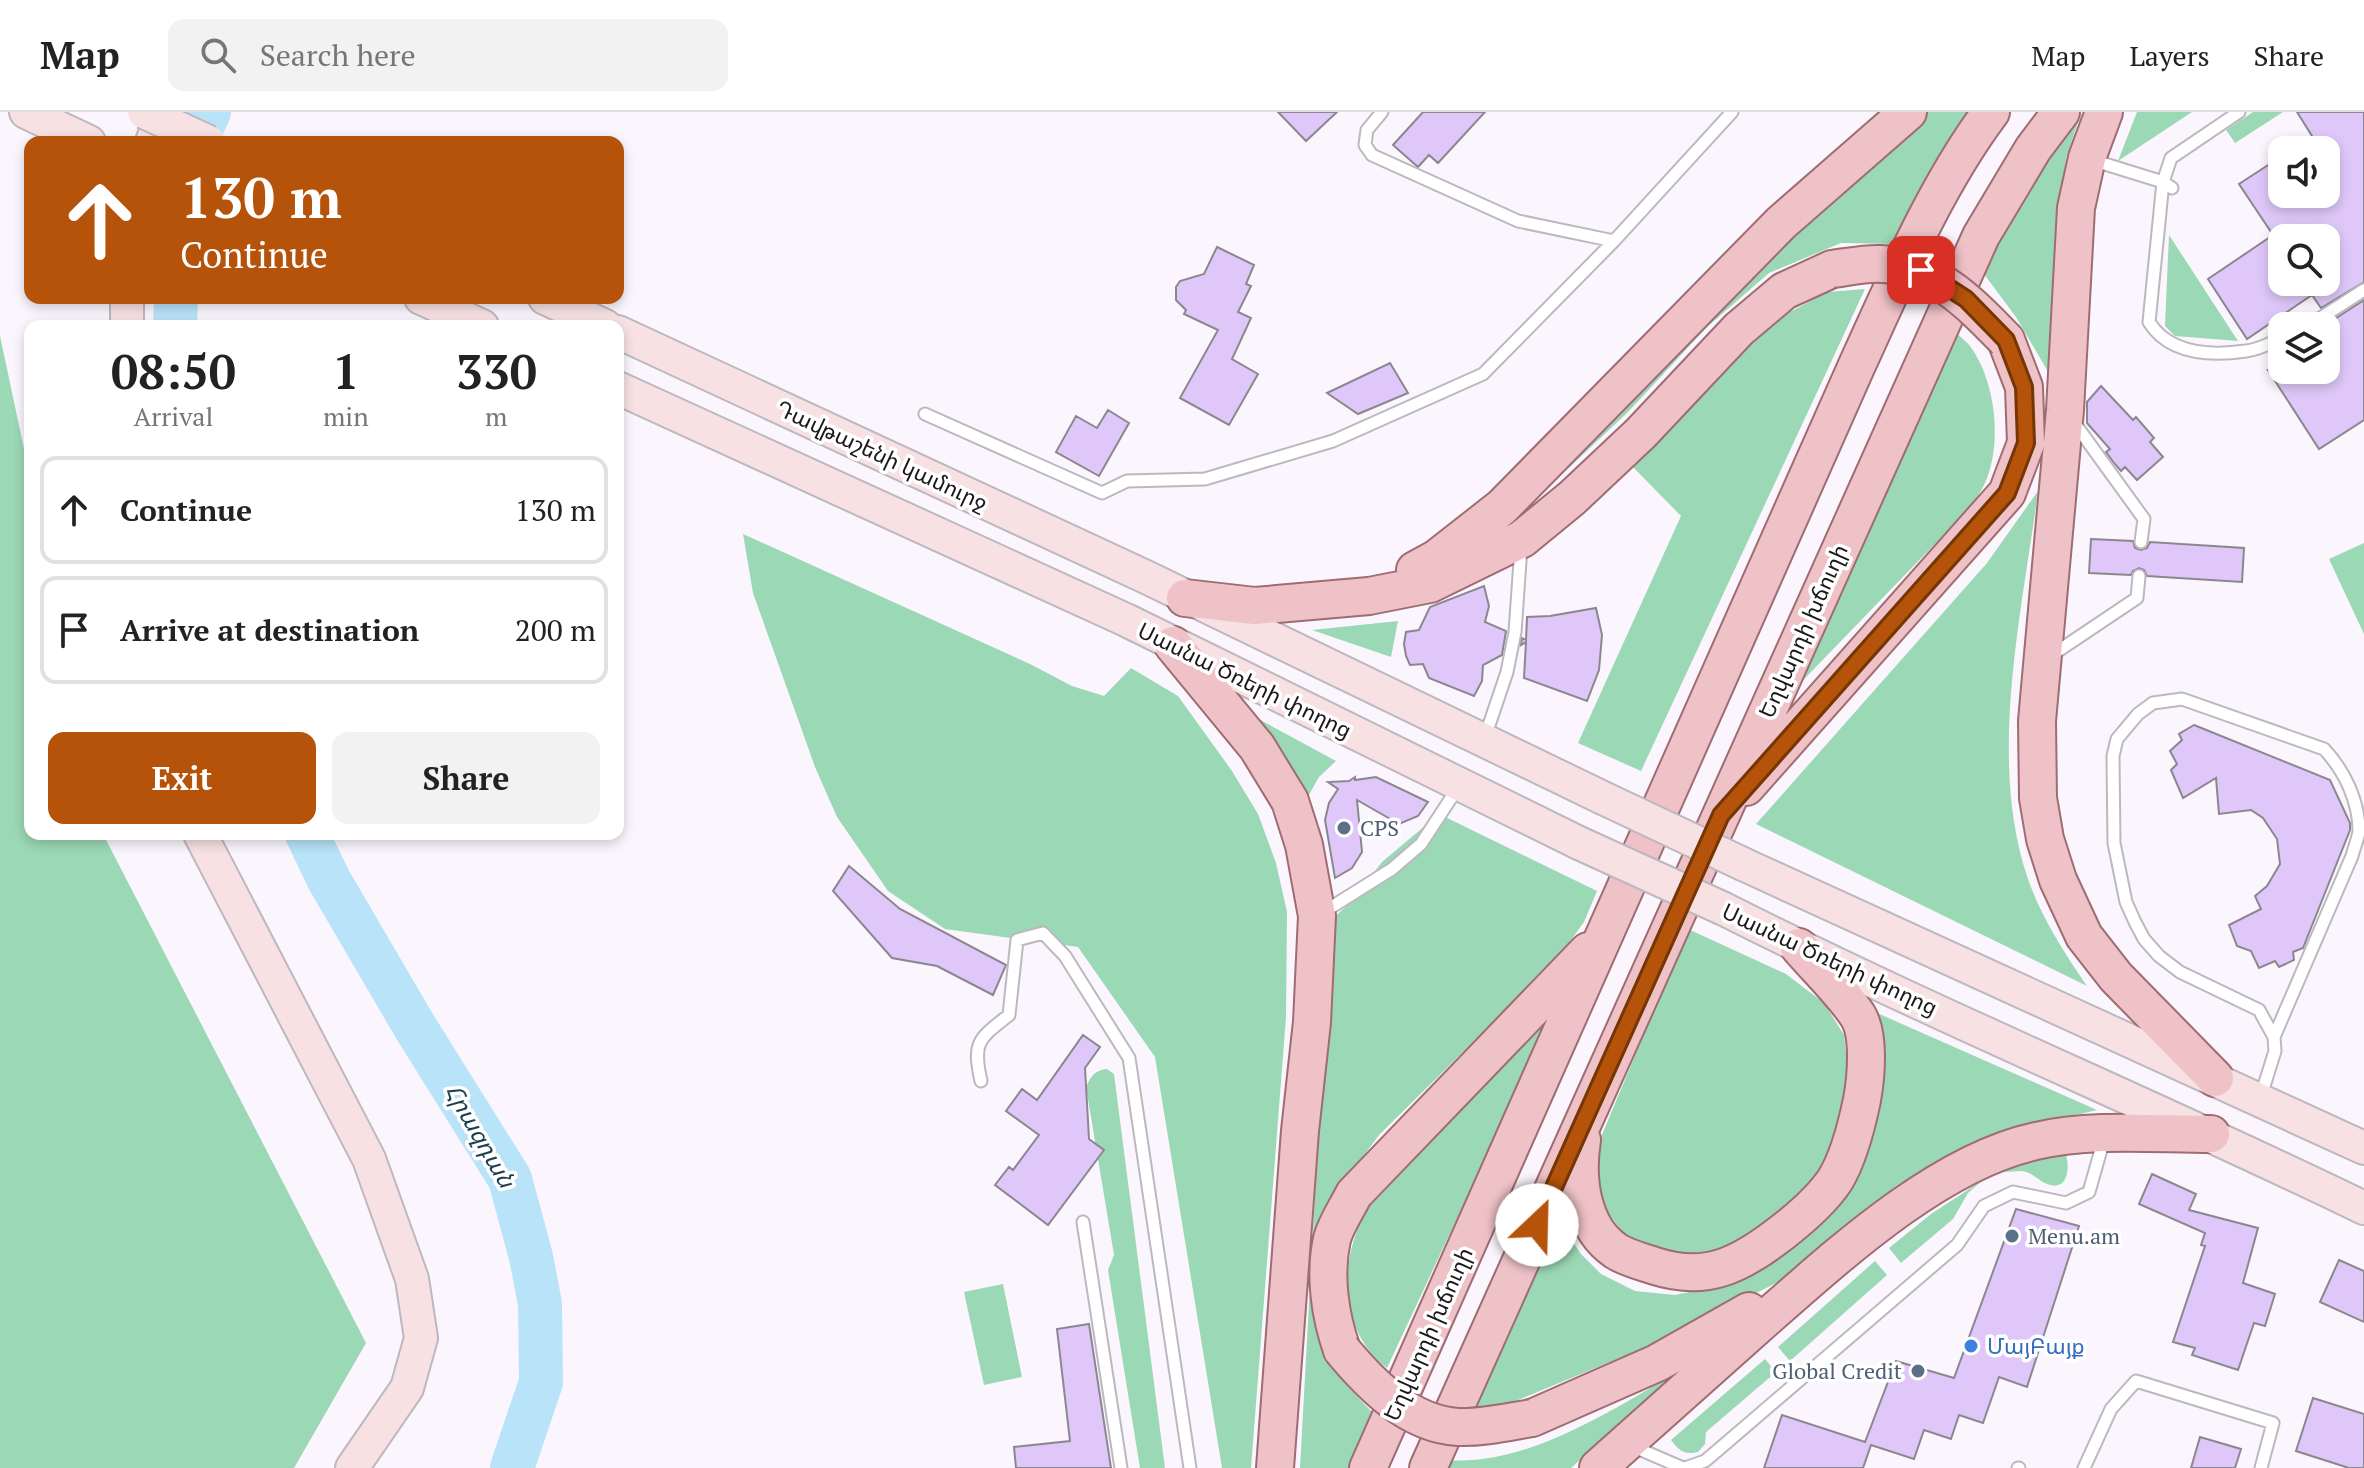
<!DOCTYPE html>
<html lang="en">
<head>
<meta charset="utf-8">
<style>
  :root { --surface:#fff; --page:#f2f2f2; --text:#222; --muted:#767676; --line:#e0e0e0; --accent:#b45309 }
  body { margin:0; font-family:"PT Serif","Noto Sans Armenian",serif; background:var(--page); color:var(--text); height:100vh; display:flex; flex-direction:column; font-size:30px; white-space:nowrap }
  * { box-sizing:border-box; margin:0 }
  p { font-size:26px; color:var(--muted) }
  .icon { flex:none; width:44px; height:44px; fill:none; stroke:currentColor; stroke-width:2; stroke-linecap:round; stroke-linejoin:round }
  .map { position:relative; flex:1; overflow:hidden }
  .details { position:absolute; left:24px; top:208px; width:600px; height:520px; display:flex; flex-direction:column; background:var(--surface); border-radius:16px; box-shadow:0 4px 12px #0003 }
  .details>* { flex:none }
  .guide { position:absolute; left:24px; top:24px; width:600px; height:168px; border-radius:16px; box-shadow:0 4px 12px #0003; background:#b45309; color:#fff; overflow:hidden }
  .controls { position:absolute; left:2268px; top:24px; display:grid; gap:16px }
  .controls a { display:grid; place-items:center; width:72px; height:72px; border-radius:16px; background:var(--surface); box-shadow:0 4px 12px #0003; font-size:40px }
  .pin { position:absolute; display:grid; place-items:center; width:68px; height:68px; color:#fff; margin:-34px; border-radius:16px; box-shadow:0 4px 12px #0006 }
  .me { position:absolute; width:88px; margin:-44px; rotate:24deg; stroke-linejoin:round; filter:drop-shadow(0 0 6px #0008) }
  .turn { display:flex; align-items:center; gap:28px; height:168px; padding:0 24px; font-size:36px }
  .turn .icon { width:104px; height:104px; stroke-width:2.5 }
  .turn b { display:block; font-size:56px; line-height:68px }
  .eta { display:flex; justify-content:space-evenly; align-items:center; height:136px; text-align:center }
  .eta b { font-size:48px; font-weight:700; line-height:56px }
  .button { display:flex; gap:16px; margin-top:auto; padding:16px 24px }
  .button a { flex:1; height:92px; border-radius:16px; background:var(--accent); color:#fff; font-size:32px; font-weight:700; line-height:92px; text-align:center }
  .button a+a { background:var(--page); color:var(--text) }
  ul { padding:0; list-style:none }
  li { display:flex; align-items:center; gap:24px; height:108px; margin:0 16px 12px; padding:0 8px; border:4px solid var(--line); border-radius:16px }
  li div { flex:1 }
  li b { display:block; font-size:30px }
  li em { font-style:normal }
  header { display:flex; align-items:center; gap:48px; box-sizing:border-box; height:112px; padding:0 40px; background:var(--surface); border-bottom:2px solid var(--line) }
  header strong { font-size:38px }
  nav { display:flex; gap:44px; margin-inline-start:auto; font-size:28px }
  .search { width:560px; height:72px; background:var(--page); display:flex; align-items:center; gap:20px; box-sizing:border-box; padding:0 28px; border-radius:16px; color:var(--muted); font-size:30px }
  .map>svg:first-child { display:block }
</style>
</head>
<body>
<header>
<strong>Map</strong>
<div class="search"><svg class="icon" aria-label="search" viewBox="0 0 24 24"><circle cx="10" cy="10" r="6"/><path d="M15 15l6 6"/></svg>Search here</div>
<nav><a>Map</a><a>Layers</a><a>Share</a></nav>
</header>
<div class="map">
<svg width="2364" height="1356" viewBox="0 0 2364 1356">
  <rect width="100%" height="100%" fill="#fbf6fd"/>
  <path fill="#9bd8b5" d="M1926 0H1967L1919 80 1896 132 1841 131 1769 161 1707 215 1628 300 1557 367 1507 409 1655 256 1891 30Z
    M2072 0 2081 1 2066 46 2055 145 2050 263 2016 205 1978 154Z
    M2137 0H2192L2118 49Z
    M2253 0H2283L2235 31 2226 18Z
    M2169 123 2238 229 2175 224 2165 214Z
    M1865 177 1641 659 1578 631 1681 404 1630 352 1731 247 1775 208 1827 180Z
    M1952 217C1958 223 1965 228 1970 234 1995 268 2002 327 1987 366 1981 382 1970 395 1959 407L1782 590Z
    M0 224 30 365V722H103L366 1231 294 1356H0Z
    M2038 379C2022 501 1987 648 2028 767 2042 807 2064 840 2087 874L1756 712 1987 451Z
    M743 422 1030 552 1072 574 1104 584 1131 556 1178 584 1232 659 1258 702 1276 751 1287 800 1286 905 1251 1356H1222L1155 945 1078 835 945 817 888 779 837 705 815 655 753 481Z
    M2364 431V522L2329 447Z
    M1398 509 1391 545 1312 518Z
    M1255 605 1336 649 1319 665 1305 690Z
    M1439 702 1597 779 1584 810 1558 846 1379 1023 1329 1091 1337 1259 1348 1275 1374 1302 1351 1356H1300L1330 809 1352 789 1382 750Z
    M1688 817 1786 862 1824 891 1844 923 1849 968 1838 1016 1819 1061 1798 1090 1723 1141 1689 1146 1644 1133 1624 1122 1607 1099 1594 1065 1596 1037Z
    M1868 897 2097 998 2024 1015 1825 1137 1780 1169 1668 1226 1511 1291 1463 1299 1557 1098 1565 1118 1581 1142 1601 1162 1635 1179 1675 1183 1708 1176 1837 1083Z
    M1550 907 1387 1256C1338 1219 1338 1146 1368 1096 1373 1087 1381 1079 1387 1071Z
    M1107 957 1114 962 1165 1356H1140L1108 1158 1114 1143 1086 975C1091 964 1095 958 1107 957Z
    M2065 1039C2071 1056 2068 1082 2045 1071 2037 1067 2031 1060 2022 1059 2016 1059 2009 1060 2002 1060L2014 1053Z
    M1983 1068 1968 1081 1953 1107 1901 1151 1889 1136 1931 1102Z
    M1875 1149 1887 1163 1790 1249 1778 1235Z
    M1003 1172 1022 1265 984 1273 964 1180Z
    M1765 1247 1776 1260 1706 1320 1705 1332 1698 1340C1685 1343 1679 1339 1671 1328Z
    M1680 1259 1571 1356H1442L1445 1348C1527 1355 1611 1298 1680 1259Z"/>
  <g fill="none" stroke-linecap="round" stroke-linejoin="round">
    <path stroke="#b8e3f8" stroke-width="44" d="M195 30 209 0
      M175 214 176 186
      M307 722 329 768 415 915 510 1067 531 1145 540 1192 541 1270 512 1356"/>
  </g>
  <path fill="#dfc8f9" stroke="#8b878e" stroke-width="2" fill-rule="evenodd" d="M1278 0H1337L1306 29Z
    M1423 0H1485L1438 51 1429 43 1418 55 1393 33Z
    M2297 0H2364V170L2321 196 2312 183 2247 227 2208 167 2273 123 2239 72 2282 44V82H2326V38H2291L2312 24ZM2282 126H2326V170H2282Z
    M1217 135 1254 153 1246 172 1251 174 1238 200 1251 206 1232 247 1258 262 1229 313 1180 286 1218 218 1184 202 1186 198 1176 188V175L1180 169 1204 162Z
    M2364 188V308L2319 337 2268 258H2326V226L2336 220 2330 210Z
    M1390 251 1408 281 1358 302 1327 281Z
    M2101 274 2133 308 2136 305 2154 326 2150 330 2163 345 2137 368 2125 355 2121 359 2114 351 2106 340 2110 337 2087 311V290Z
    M1108 298 1129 311 1099 364 1056 340 1076 304 1097 316Z
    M2091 427 2133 429 2135 436 2141 438 2147 436 2150 430 2244 436 2242 470 2147 464 2144 458 2139 456 2133 459 2131 463 2089 461Z
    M1484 474 1489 494 1485 510 1506 519 1502 543 1483 553 1482 569 1474 584 1429 566 1423 552 1410 553 1406 544 1404 532 1406 520 1419 518 1430 495Z
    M1596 496 1602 523 1599 558 1587 589 1524 566 1526 530 1521 533 1522 526 1526 528 1527 505 1550 504Z
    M2194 613 2330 668 2350 711V718L2303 836 2293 840 2294 848 2279 855 2275 849 2259 856 2251 839 2237 834 2229 813 2261 797 2255 784 2267 774 2280 752 2277 727 2263 706 2251 698 2219 702 2216 666 2183 686 2171 658 2177 652 2170 639 2182 628 2179 622Z
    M1355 665V668L1376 665 1428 690 1418 704 1399 712 1357 688 1362 740 1352 756 1335 766 1325 708 1329 691 1338 677 1328 670 1349 669Z
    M849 754 900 797 1006 853 993 883 937 854 892 846 833 779Z
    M1083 923 1100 935 1085 956 1089 1027 1104 1038 1048 1113 995 1073 1009 1055 1013 1058 1039 1023 1006 999 1022 977 1037 988Z
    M2152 1062 2196 1082 2189 1098 2258 1116 2243 1171 2275 1182 2265 1214 2254 1211 2238 1258 2192 1243 2195 1236 2173 1230 2205 1134 2201 1133 2205 1121 2139 1092Z
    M2016 1097 2079 1114 2027 1275 1999 1265 1983 1311 1959 1303 1951 1327 1924 1318 1914 1347 1871 1333 1863 1356H1764L1782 1303 1865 1330 1896 1249 1954 1266Z
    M2339 1148 2364 1159V1210L2320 1190Z
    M1089 1212 1111 1356H1016L1014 1335 1070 1329 1057 1217Z
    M2313 1286 2364 1302V1356H2349L2296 1339Z
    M2200 1325 2241 1337 2235 1356H2191Z"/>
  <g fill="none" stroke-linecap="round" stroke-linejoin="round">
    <defs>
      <path id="lane" d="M1382 0 1367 18 1365 33 1372 43 1518 109 1614 129
        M2239 0 2171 46 2163 70 2149 210C2169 242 2211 244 2246 239 2258 238 2271 231 2282 226
        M2092 48 2163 70 2172 76
        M2308 214 2364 178
        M925 302 1102 381 1127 369 1205 367 1333 329 1483 262 1614 129 1732 0
        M2073 309 2144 407 2141 430
        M2049 545 2137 486 2139 464
        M1485 625 1507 560 1515 520 1521 435
        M1322 801 1392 757 1421 732 1459 674
        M981 969C972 929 979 927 1009 903L1017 828 1043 821 1065 844 1129 946 1190 1356
        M2260 987 2275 939 2274 925 2259 898 2180 860 2159 844 2144 827 2135 810 2126 790 2114 731 2113 644 2117 627 2138 602 2153 591 2182 587 2324 637C2344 658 2359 689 2359 719 2358 727 2354 736 2352 744L2274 925
        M1083 1110 1121 1356
        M1632 1334 1683 1356
        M1685 1356 1705 1349 1718 1338 1957 1133 1984 1094 2013 1080 2066 1091 2089 1080 2104 1027
        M2018 1356H2019
        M2084 1356 2111 1297 2136 1269 2273 1311 2261 1356"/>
      <path id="secondary" d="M26 0 89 30
        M152 30 163 0
        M421 186 482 214
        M545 186 605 214
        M127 214V186
        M618 220 1146 465 1601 685
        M618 276 1126 508 1579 731
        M200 722 369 1047 412 1167 421 1226 407 1276 352 1356
        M1745 753 2364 1036
        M1724 797C1934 903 2152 993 2364 1096"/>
      <path id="primary" d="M2104 0 2087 46 2076 96 2065 298 2037 609 2038 686 2045 727 2058 768 2084 824 2116 865 2215 966
        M1415 458 1437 446 1502 395 1781 111 1908 0
        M1185 486 1255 494 1369 484 1430 472 1522 427 1572 386 1641 321 1739 217 1784 179 1832 157
        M1173 533 1257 635 1290 689 1304 733 1317 804 1312 910 1300 1019 1275 1356
        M1746 675 2007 381 2026 331 2024 275 2006 228
        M1582 1028C1576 1066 1581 1115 1616 1139 1627 1146 1643 1150 1655 1154 1677 1161 1699 1163 1721 1156 1755 1146 1815 1098 1835 1068 1848 1047 1857 1012 1862 988 1866 966 1870 924 1858 904 1844 882 1816 855 1799 835
        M1342 1238C1330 1204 1324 1163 1332 1127 1336 1112 1347 1096 1354 1082L1588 839
        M1532 1306 1657 1251 1749 1199
        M1368 1356 1857 253C1895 170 1936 73 1991 0
        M1428 1356 1981 124 2033 37 2061 0
        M1598 1356C1650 1309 1703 1262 1756 1215 1832 1149 1935 1051 2036 1029 2092 1016 2154 1022 2211 1022"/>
    </defs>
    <use href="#lane" stroke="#bdb8bf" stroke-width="15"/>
    <use href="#secondary" stroke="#bdb8bf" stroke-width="36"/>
    <use href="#primary" stroke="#9e6c73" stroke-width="40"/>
    <use href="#lane" stroke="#fff" stroke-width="11"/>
    <use href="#secondary" stroke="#f7e1e3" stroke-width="32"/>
    <use href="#primary" stroke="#efc2c7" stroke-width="36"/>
    <defs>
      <path id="secondary-bridge" d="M144 0 209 30
        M1601 685 1745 753
        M1579 731 1724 797"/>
      <path id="primary-bridge" d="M1832 157C1848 155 1866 151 1882 152 1935 154 1971 192 2006 228
        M1342 1238C1371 1273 1409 1312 1458 1315 1482 1316 1508 1310 1532 1306"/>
    </defs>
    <use href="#secondary-bridge" stroke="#bdb8bf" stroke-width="36" stroke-linecap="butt"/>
    <use href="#primary-bridge" stroke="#9e6c73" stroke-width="40" stroke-linecap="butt"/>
    <use href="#secondary-bridge" stroke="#f7e1e3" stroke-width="32"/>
    <use href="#primary-bridge" stroke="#efc2c7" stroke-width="36"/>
  </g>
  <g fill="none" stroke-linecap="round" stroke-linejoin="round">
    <defs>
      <path id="route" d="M1537 1113 1721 703 2007 381 2026 331 2024 275 2006 228 1966 187 1921 158"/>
    </defs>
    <use href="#route" stroke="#753606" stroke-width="20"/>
    <use href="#route" stroke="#b45309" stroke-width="14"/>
  </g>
  <g fill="#5c6f8a" stroke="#fff" stroke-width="3">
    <circle cx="1344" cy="716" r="8"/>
    <circle cx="2012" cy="1124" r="8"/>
    <circle cx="1918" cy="1259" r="8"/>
  </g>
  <circle fill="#3f7fe0" stroke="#fff" stroke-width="3" cx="1971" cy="1234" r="8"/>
  <g text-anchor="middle" stroke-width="7" stroke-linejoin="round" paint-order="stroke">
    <g font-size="22" fill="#1a181b" stroke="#fff">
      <text transform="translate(882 343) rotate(25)" y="8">Դավթաշենի կամուրջ</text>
      <text transform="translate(1803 519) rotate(-66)" y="8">Եղվարդի խճուղի</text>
      <text transform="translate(1245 568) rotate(26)" y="8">Սասնա Ծռերի փողոց</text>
      <text transform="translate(1830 847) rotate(25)" y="8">Սասնա Ծռերի փողոց</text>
      <text transform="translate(1428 1222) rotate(-66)" y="8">Եղվարդի խճուղի</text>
    </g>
    <g font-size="22" fill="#4e5e75" stroke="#fff" text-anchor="start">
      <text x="1360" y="724">CPS</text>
      <text x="2028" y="1132">Menu.am</text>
      <text x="1902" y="1267" text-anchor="end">Global Credit</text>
    </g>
    <g font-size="22" fill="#366cbe" stroke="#fff" text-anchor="start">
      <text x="1987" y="1242">ՄայԲայք</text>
    </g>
    <g font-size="24" font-style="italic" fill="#1c3f4d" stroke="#fff">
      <text transform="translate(480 1024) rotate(60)" y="8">Հրազդան</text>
    </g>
  </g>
</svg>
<div class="controls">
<a><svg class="icon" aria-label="sound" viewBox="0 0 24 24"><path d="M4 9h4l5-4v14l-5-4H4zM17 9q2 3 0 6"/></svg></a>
<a><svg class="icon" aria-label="search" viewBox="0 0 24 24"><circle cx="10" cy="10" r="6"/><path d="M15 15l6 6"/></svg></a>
<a><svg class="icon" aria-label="layers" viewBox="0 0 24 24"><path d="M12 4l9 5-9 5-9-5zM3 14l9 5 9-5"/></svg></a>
</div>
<div class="pin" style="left:1921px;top:158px;background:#d93025"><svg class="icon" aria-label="arrive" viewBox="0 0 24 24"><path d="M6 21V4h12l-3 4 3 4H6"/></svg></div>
<svg class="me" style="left:1537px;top:1113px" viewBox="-20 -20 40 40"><circle r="19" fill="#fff"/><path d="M0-13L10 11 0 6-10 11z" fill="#b45309"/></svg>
<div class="guide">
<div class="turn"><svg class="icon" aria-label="ahead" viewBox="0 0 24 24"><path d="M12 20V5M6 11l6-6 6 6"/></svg><div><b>130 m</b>Continue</div></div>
</div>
<section class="details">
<div class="eta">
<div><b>08:50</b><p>Arrival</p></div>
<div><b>1</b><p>min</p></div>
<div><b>330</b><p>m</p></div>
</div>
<ul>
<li><svg class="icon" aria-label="ahead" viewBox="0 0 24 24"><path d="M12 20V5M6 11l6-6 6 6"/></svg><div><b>Continue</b></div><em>130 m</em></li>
<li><svg class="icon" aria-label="arrive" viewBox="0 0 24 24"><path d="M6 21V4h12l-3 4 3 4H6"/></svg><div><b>Arrive at destination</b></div><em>200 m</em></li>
</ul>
<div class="button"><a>Exit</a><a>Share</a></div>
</section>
</div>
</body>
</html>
